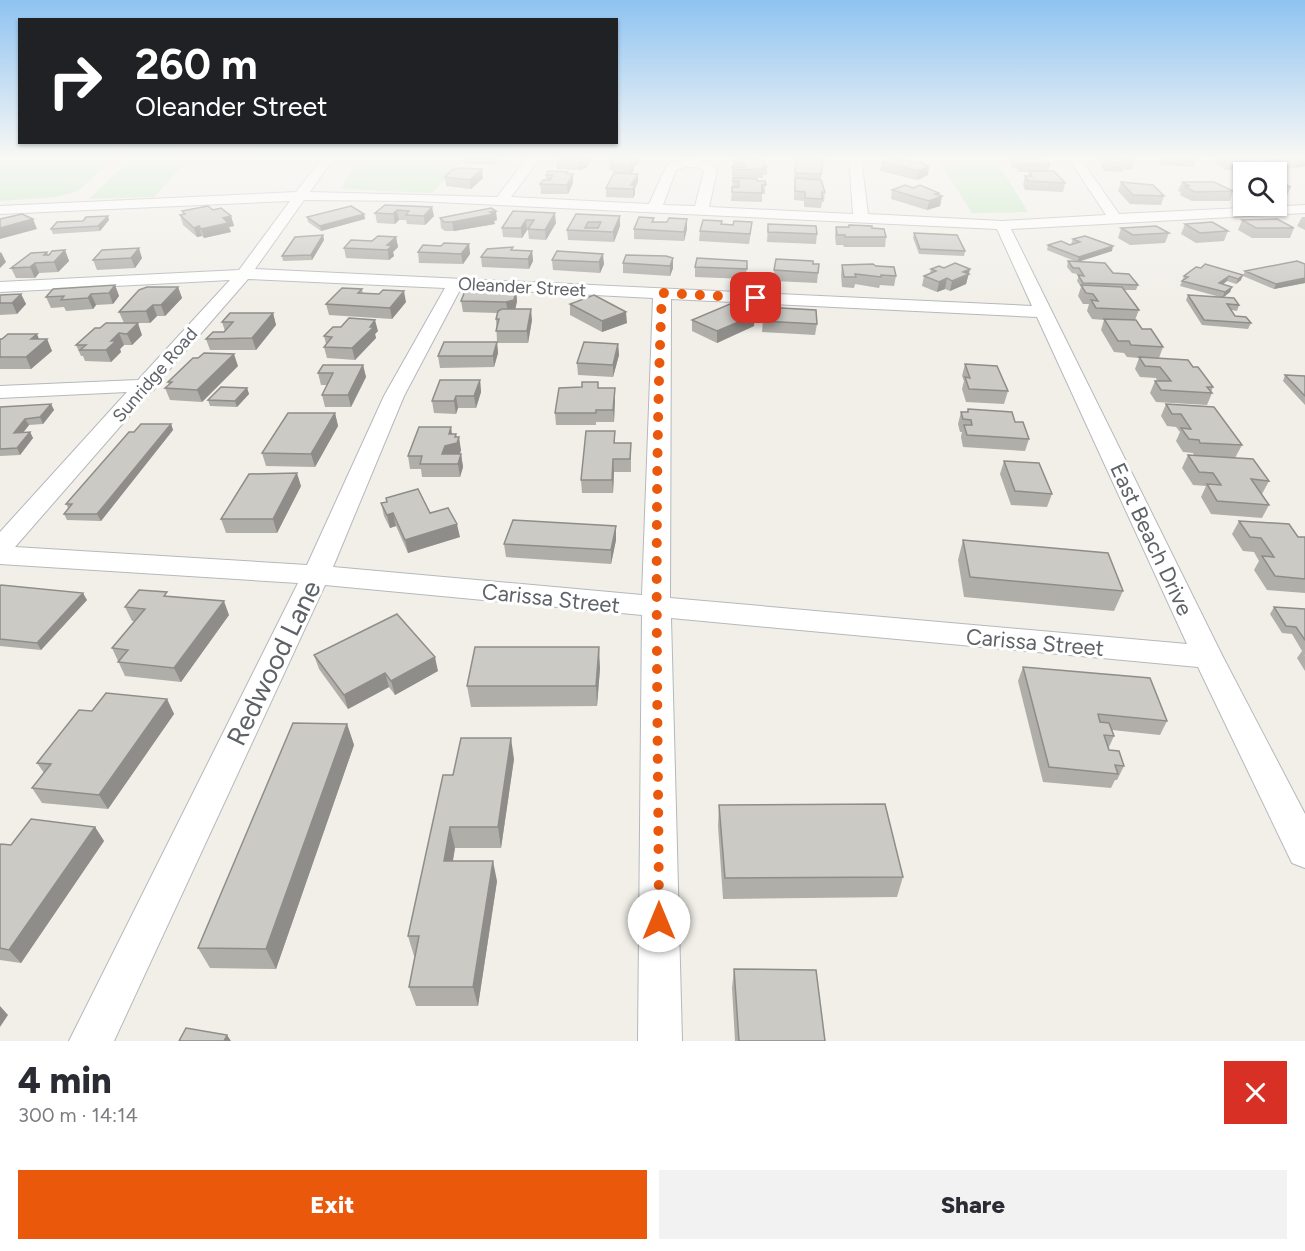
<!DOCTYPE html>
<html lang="en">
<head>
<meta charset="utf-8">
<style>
  :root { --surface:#fff; --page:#f2f2f3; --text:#2b2b33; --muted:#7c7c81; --accent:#ea580c }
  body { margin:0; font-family:Figtree,sans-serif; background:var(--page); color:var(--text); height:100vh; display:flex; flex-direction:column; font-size:22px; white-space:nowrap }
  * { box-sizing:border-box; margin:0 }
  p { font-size:20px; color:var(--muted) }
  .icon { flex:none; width:33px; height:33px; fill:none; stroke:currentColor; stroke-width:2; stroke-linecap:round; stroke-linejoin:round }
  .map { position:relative; height:1041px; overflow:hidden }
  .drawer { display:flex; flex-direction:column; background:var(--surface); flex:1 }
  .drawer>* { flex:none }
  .banner { position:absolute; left:18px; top:18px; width:600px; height:126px; border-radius:0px; box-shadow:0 2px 4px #0004; background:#202124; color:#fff; overflow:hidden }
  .controls { position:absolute; left:1233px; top:162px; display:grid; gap:12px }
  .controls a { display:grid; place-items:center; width:54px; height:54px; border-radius:0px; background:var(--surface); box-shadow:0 2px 4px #0004; font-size:30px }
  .pin { position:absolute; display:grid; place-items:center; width:51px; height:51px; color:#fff; margin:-26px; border-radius:12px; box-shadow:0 3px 9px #0006 }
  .me { position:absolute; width:66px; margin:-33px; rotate:0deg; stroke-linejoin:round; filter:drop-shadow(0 0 4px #0008) }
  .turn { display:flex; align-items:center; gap:21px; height:126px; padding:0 18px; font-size:27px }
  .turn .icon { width:78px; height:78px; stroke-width:2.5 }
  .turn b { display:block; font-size:42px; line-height:51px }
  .round { display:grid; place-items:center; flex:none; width:63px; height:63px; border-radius:0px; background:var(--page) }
  .summary { display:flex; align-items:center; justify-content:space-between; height:102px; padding:0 18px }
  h1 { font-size:36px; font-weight:800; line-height:45px }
  .button { display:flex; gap:12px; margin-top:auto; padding:12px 18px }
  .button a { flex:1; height:69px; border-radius:0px; background:var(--accent); color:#fff; font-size:24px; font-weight:800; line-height:69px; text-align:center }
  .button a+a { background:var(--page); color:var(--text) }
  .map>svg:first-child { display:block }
</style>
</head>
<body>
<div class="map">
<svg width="1305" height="1041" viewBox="0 0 1305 1041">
  <rect width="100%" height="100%" fill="#f1efe8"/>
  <path fill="#c5e8c5" d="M0 158H114L78 191 57 197 0 201Z
    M131 158H190L154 197 89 199Z
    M357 158H466L432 193 341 189Z
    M937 158H995L1028 212 972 213Z"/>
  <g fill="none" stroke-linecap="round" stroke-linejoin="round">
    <defs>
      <path id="minor" d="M322 158H334L310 192 497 197 527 158H540L511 197 649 204 667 165C682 157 705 155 717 170L709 207 853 214 849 158H861L868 214 1002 221 1106 215 1073 165 1071 158H1083L1085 165 1119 214 1305 205V213L1011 229 1223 657 1305 814V868L1292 863 1198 667 671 618 682 1041H638L642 615 325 585 114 1041H69L298 583 0 564V532L127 392 0 398V386L138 380 230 280 0 292V282L239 270 290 201 0 214V206L296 192ZM686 167H697L704 171 695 206 663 205 676 170ZM304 200 417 201 997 229 1032 306 255 269ZM248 279 445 288 384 396 307 565 15 547 151 391 154 390 156 385ZM461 288 653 298 642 595 333 567 404 396ZM671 299 1037 317 1187 644 670 598Z"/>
    </defs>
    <use href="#minor" stroke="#b5b8bc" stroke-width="2"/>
    <use href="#minor" fill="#fff" fill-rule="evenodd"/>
  </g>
  <path fill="#afaea9" d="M463 158H499L494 165 464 164Z
    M609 158H640V162L634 167V170L631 173 638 174V182L635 188V194L633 198 606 197V188L620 173 613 172 612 170H609Z
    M731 158 762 159 767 167V175H763V178H750L757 181H765V194H762V202L731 201 733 178 732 176 733 159Z
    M795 158H825V162H820V163H823L821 179 825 192 824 202H822L821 208 804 207V201L794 200Z
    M887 158H908V159H902L925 163V165L929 166 928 175 917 180 880 171 882 162 890 159Z
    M1007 158H1042L1043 161 1050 165 1048 171 1065 183 1063 192 1025 190 1023 185 1025 176H1028L1029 172H1018L1017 169 1012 168 1010 163 1011 159Z
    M1100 158H1132L1135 161 1132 170 1123 169 1122 172 1104 171 1099 162Z
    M1161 158H1197L1194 167 1159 165Z
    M1214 158H1264L1268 161 1269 158H1305V166L1295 168 1280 166 1271 163 1267 171 1225 170 1213 161Z
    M591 160 586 168 579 170 557 169 556 161Z
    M573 174V183L568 194H541L540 184 546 180V175Z
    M445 177 483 178 471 189 446 186Z
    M1237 177H1244V191L1233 186Z
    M1276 180 1291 187 1287 196H1276Z
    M1121 182 1164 196 1161 205 1130 204 1118 191Z
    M1182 182 1233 191 1230 201H1192L1180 195 1181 192 1178 191Z
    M913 188 939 193V195L942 196 940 206 927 210 891 199 892 190Z
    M385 205 434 216 425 225 407 224 406 220H399L395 224 377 223 375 213Z
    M182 211 231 216 234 226 229 227 231 232 204 238 202 236 197 237 183 225 180 215H183Z
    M513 211 556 223 546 240 529 239 528 230H527L522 238 503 237 502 228Z
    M364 214 365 219 321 231 308 222 307 217Z
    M576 214 620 216V226L614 242 568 240 567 230Z
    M1302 217H1305V230L1297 226Z
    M440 218 497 220 494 221 495 224 454 231H445L441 228Z
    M654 218V222L687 229 684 241 634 239V229Z
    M109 220 100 231 53 234 51 229Z
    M1242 220 1294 228 1290 238H1252L1238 230Z
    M722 221V224L751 232 749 244 699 241 700 231Z
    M768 224 817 234 816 244 767 242Z
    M1185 224 1228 231 1224 241 1196 243 1181 234Z
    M836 227 872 228 886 237 885 247H844L843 245H836L835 237Z
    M1121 228 1169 233 1165 243 1130 245 1118 238Z
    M914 233 965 251 964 256 919 254 913 238Z
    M323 235 324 240 312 260 283 261 282 256Z
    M396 237 398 247 393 252 394 256 389 260 346 258 344 248Z
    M1073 239 1112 251 1078 262 1113 273 1138 285 1136 290H1124L1139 310 1135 320 1142 329 1163 347 1159 358 1193 367 1213 387 1211 392 1212 393 1207 405 1156 402 1150 393 1155 381H1157L1156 378 1140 377 1135 369 1139 358 1127 357 1124 353 1114 352 1101 330 1104 320 1092 319 1087 311 1089 304H1083L1078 296 1081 287 1077 281 1079 275 1077 274 1072 273 1067 267 1068 261 1077 262 1047 250 1048 245H1070L1071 244Z
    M469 244 470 254 463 264 419 263 418 252 441 246Z
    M65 250 69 261 58 272 39 273 35 278H16L11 268 47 252 49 255Z
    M102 250 142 258 135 268 97 270 93 260Z
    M514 250 532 251 533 261 529 269 482 267 481 257Z
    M557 251 604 264 600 273 553 270 552 260Z
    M673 258V268L670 276 623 273V263Z
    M747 261 746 279 695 277V267Z
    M813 264 818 273 817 283 774 281V270Z
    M1305 264V283L1274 289 1243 276 1245 271Z
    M842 265 876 266 896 276 894 286 880 285 879 288 855 284 854 288 842 287 841 275Z
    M1196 267 1241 280 1236 284 1227 281 1223 284 1232 287 1230 292 1223 298 1239 305 1237 311 1231 310 1235 316 1251 323 1248 329 1202 325 1186 300 1188 295 1220 297 1180 286 1184 276Z
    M944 268 970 269 966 284 950 291 945 289 937 292 922 286 924 276 930 273 931 269Z
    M115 285 119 296 113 304 96 305 93 309 66 311 64 307 51 308 46 297Z
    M178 287 182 298 165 316H157L150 323H124L119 312Z
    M362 289 363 294 406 302 392 319 329 315 326 304Z
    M516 290 517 301 515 309 532 320 528 343H497L498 353 494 367 440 368 438 356 497 342 496 319 498 313 463 312 461 301Z
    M21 294 26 304 17 314 0 315V295Z
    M570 304 627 323 602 332 570 315Z
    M764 307 817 324 815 335 762 332Z
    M273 313 276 325 256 350H210L206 339 224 332 225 331 222 322Z
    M692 320 754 326 717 343 692 331Z
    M95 328 142 335 132 345H124L120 349 121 352 111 362 85 361 83 356H81L76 345Z
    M378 331 375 334 376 338 355 360 327 358 324 347 326 344 324 336Z
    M0 339H47L52 351 31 369H0Z
    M618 344 619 355 613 377 578 375 577 363Z
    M965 364 1008 391 1004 404 966 402 962 389 964 381 962 376Z
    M363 365 366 377 351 407H325L322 395 327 385H321L318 373Z
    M238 366 202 402 170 400 165 388 169 385 168 382Z
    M1285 375 1305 376V405L1283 381Z
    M480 380 481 392 476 408H458L456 414 434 413 432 401Z
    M247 388 249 394 237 407 210 406 208 400Z
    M598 388H615L614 422H596V425H556L555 413Z
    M51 404 54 410 43 424 29 425 23 433 30 432 33 438 20 455 0 456V407Z
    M1166 404 1242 445 1235 458 1269 481 1262 494H1261L1269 505 1262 518 1211 514 1201 497 1206 486 1193 485 1182 468 1188 455H1194L1193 453 1183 452 1176 441 1180 432 1176 427 1167 426 1161 416Z
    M968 409 1015 422 1029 439 1025 451 963 447 961 437 962 432H960L958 424 961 412H967Z
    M335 413 338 426 315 467 266 466 262 453Z
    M171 424 173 430 101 521 67 520 64 514 68 508 66 504 134 432Z
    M615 431V443H631V472H614L613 493H582L581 480Z
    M452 434 456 437 461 450 460 454H461L463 467 460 477H422L421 469H410L408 456Z
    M1004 461 1052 494 1047 507 1011 505 1000 474Z
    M301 486 277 533H226L221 519Z
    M386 498 430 513 460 537 408 553 396 526 390 528 384 516 381 503 387 502Z
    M1239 521 1298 537H1305V593L1267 590 1254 570 1259 561 1254 552 1243 551 1232 534Z
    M616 540 611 564 506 557 504 544Z
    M963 540 1123 591 1114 611 964 597 958 560Z
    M0 586 87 600 41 650 0 646Z
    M169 596 229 615 181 682 125 676 112 648 135 621H132L125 607Z
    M1274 607 1305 609V656L1292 634 1282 633 1270 614Z
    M1302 651 1305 656V671L1297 658Z
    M314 655 438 671 395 695 389 687 348 709 319 669Z
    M1023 667 1167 721 1160 735 1112 730 1114 736 1109 747V750L1124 766 1117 780H1115L1111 788 1043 782 1018 681Z
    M600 668 597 706 471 707 467 686Z
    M167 699 174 714 108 809 42 803 32 788 44 773 37 763 92 711Z
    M347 724 354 745 276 969 210 968 198 948Z
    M514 759 501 848H455L453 861 497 881 478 1006H416L409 987 415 956H414L408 936 453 775Z
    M719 805 903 877 897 897 723 899 718 826Z
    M95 827 104 841 21 963 0 960V845H11Z
    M734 969 825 1041H735L732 988Z"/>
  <path fill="#8f8d8a" d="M493 158H499L494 165Z
    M586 158H591V160L586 168 579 170 578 162Z
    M633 158H640V162L634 167V170L630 174V161Z
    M1305 158V166L1295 168 1299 159Z
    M925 163 924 168 929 166 928 175 917 180 918 171 922 164Z
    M482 169 483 178 471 189 470 180Z
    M573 174V183L568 194 567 185Z
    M638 174V182L635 188V194L633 198V189L631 185Z
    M939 193 938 198 942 196 940 206 927 210 929 201 935 194Z
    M432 207 434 216 425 225 424 216Z
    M397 210 399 220 395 224 393 214Z
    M496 211 497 220 494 221 495 224 454 231 452 222Z
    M555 213 556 223 546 240 545 230Z
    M364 214 365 219 321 231 320 226Z
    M108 216 109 220 100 231 98 226Z
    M231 216 234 226 229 227 231 232 204 238 201 229 223 218Z
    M620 216V226L614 242 613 232Z
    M33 219 37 229 0 239V228Z
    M687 219V229L684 241V232Z
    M526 220 527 230 522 238 521 228Z
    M199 226 202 236 197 237 194 228Z
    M323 235 324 240 312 260 311 255Z
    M396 237 398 247 393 252 394 256 389 260 387 245Z
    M469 244 470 254 463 264 461 254Z
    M1113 246 1112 251 1077 262 1079 257Z
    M139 248 142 258 135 268 131 258Z
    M65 250 69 261 58 272 54 262Z
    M532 251 533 261 529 269 528 259Z
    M1 252 6 262 0 268V253Z
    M603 254 604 264 600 273 599 262Z
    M673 258V268L670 276V266Z
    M35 263 39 273 35 278 30 267Z
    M970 269 966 284 950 291 952 281 963 272Z
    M1243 275 1241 280 1236 284 1238 279Z
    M1229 276 1227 281 1217 289 1219 283Z
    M947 278 945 289 937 292 939 282Z
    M1305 278V283L1274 289 1276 284Z
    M115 285 119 296 113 304 109 293Z
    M178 287 182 298 165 316 161 305Z
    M1232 287 1230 292 1222 298 1225 292Z
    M516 290 517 301 515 311 508 313 506 302Z
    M404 291 406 302 392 319 390 308Z
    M21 294 26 304 17 314 12 303Z
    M91 294 96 305 93 309 88 298Z
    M153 305 157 316 150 323 146 311Z
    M531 309 532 320 528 343 527 331Z
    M626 312 627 323 602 332V321Z
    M273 313 276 325 256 350 252 338Z
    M755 315 754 326 717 343V331Z
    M375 320 378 331 375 334 376 338 355 360 352 348Z
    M138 323 142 335 132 345 127 334Z
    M119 333 124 345 120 349 121 352 111 362 106 350 111 341Z
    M37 334 41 344 47 339 52 351 31 369 26 357 31 339Z
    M497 342 498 353 494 367 493 356Z
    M618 344 619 355 613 377V365Z
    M234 354 238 366 202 402 197 390Z
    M363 365 366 377 351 407 348 395Z
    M480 380 481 392 476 408 474 396Z
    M247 388 249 394 237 407 235 401Z
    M615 388V400L614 422 613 410Z
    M456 396 458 408 456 414 454 401Z
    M51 404 54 410 43 424 40 417Z
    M335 413 338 426 315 467 311 454Z
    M25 419 29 425 17 440 14 433Z
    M171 424 173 430 101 521 97 514Z
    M451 427 453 440 456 434 457 443 459 437 461 450 459 456 442 454Z
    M30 432 33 438 20 455 17 448Z
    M461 454 463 467 460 477 458 464Z
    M613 459 614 472 613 493 612 480Z
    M297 473 301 486 277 533 273 519Z
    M393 513 396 526 390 528 387 515Z
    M457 524 460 537 408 553 405 540Z
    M616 526V540L611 564V550Z
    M83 593 87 600 41 650 37 643Z
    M224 601 229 615 181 682 174 668Z
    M599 647 600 668 597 706 596 686Z
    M435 657 438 671 395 695 391 681Z
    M385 673 389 687 348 709 344 695Z
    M167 699 174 714 108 809 99 795Z
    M347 724 354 745 276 969 266 949Z
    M511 738 514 759 501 848 498 827Z
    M95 827 104 841 21 963 9 950Z
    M450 827 455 848 449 881 444 861Z
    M493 861 497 881 478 1006 473 987Z
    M0 1006 8 1015 0 1027Z
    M227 1035 231 1041H224Z"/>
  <path fill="#cccac5" stroke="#8f8d8a" stroke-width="1.5" fill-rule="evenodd" d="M559 158H586L585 160 578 162 556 161Z
    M611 158H633L630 161H634L630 165 612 164 614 161H609Z
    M733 158 762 159 767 167H762L764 169 734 170 732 167H745L741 162H735Z
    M796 158H820V163H823L821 174 795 173Z
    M891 158 925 163 922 164 929 166 918 171 882 162Z
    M1014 158H1042L1043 161H1048L1050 165 1020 163 1019 160H1014Z
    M1104 158H1132L1135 161 1123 160 1125 163 1107 162Z
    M1224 158H1264L1271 163 1228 161Z
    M460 168 482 169 470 180 445 177 452 170Z
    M548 171 568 172 567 174H573L567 185 540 184 543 180H550L553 175H546Z
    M1030 171H1054L1065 183 1028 181 1025 176H1032Z
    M614 173 638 174 631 185H635L633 189 606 188Z
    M733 178 757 179V181H765L766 185H762V193L732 192V187H739V181H733Z
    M795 178 821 180 825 192H822V199L805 198V192L795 191Z
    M1276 180 1291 187H1276Z
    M1121 182 1153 185 1164 196 1133 195Z
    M1182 182H1214L1233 191 1195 192 1184 186H1190Z
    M905 185 913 188 920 185 939 193 935 194 942 196 929 201 892 190Z
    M385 205 432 207 424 216 406 215 409 211 397 210 393 214 375 213Z
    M208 206 213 210 221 208 231 216 223 218 228 223 201 229 199 226 194 228 180 215 185 214 182 211Z
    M351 206 364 214 320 226 307 217Z
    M491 208 496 211 490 212 494 214 452 222H444L440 218Z
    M513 211 555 213 545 230 528 229 534 220H526L521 228H502Z
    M22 214 33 219 0 228V219Z
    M576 214 620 216 613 232 567 230ZM588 222H601L598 228H585Z
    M108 216 98 226 51 229 57 222 83 221 86 217Z
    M639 217 654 218 652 222H667L669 218 687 219 684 232 634 229Z
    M1277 219 1294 228H1256L1242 220Z
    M703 220 722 221 721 224 733 225 734 221 752 222 750 234 700 231Z
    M1212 222 1228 231 1200 233 1185 224Z
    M768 224 816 226 817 234 768 232Z
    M849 225 872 226V228L884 229 886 237H845V235H837L836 227H849Z
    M1156 226 1169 233 1133 235 1121 228Z
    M914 233 957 235 965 251 920 249Z
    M323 235 311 255 282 256 295 237Z
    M378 236 396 237 387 245 392 246 387 250 344 248 351 240 372 241Z
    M1085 236 1113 246 1079 257 1048 245 1061 241 1070 245 1080 242 1073 239Z
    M444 243 469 244 461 254 418 252 423 245 441 246Z
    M513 247 511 250 532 251 528 259 481 257 487 249Z
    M139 248 131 258 93 260 102 250Z
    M65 250 54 262 35 263 30 267 11 268 31 253 47 252 44 255H49L52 251Z
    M557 251 603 254 599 262 552 260Z
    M626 255 666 256 673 258 670 266 623 263Z
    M697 258 747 261V269L695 267Z
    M776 259 813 261V264H819L818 273 774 270Z
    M1068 261 1105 263 1113 273 1129 274 1138 285 1083 283 1078 275 1084 276 1079 268H1073Z
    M1297 261 1305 264V278L1276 284 1245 271Z
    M955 263 970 269 963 272 969 274 952 281 947 278 939 282 924 276 936 271 931 269 939 266 944 268Z
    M873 264 876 266 894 267 896 276 881 275V277L855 274 856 277H844L842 265Z
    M1205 264 1243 275 1238 279 1229 276 1219 283 1232 287 1225 292 1182 281 1188 277 1184 276 1196 267 1201 268Z
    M115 285 109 293 91 294 88 298 61 300 64 296 46 297 53 289Z
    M1081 285 1122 287 1139 310 1096 308 1091 300 1098 301 1093 294 1086 293Z
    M147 287H178L161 305H153L146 311 119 312 139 290Z
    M342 288 362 289 358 293 379 294 383 290 404 291 390 308 326 304Z
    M516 290 514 300 506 302 461 301 465 291Z
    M21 294 12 303H0V295Z
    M594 295 626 312 602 321 570 304Z
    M1188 295 1234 298 1239 305 1227 304 1235 316 1246 317 1251 323 1204 320Z
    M730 304 755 315 717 331 692 320Z
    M764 307 816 310 817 324 763 321Z
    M502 309H531L527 331H496L499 319H496L498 311Z
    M230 313H273L252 338 206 339 213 332H224L233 322H222Z
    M349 318 375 320 370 327H374L352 348 324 347 332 337 324 336 333 327H341Z
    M1104 319 1136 320 1142 329H1151L1163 347 1131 345 1129 341H1118Z
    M106 323H138L127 334 119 333 111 341H116L106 350H80L86 345H76L95 328H100Z
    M8 334H37L31 339H47L26 357H0V339H2Z
    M444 342H497L493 356H438Z
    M584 342 618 344 613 365 577 363Z
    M204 353 234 354 197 390 165 388 172 382H168L193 358H198Z
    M1139 357 1188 360 1193 367H1198L1213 387H1207L1212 393 1161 390 1155 381H1171L1160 367 1145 366Z
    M965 364 997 366 1008 391 969 389 965 377 970 378Z
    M323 365H363L348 395H322L333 373H318Z
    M1285 375 1305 376V396Z
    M440 380H480L474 396H456L454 401H432Z
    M582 382H598V388H615L613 410H596V413H555L559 388 582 387Z
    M221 387 247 388 235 401 208 400Z
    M51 404 40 417 25 419 14 433 30 432 17 448 0 449V407Z
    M1166 404 1214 407 1242 445 1200 443 1199 440 1189 439 1181 428 1191 429 1181 414H1172Z
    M968 409 1012 412 1015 422H1023L1029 439 967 435 964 425H972L971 420 963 419 961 412H968Z
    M288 413H335L311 454 262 453Z
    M141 424H171L97 514H64L72 504H66L129 432H134Z
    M419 427H451L449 434H456L455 437H459L457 443 445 446 442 454H461L458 464H420L422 456H408Z
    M586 431H615L614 443H631L630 459H613L612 480H581Z
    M1188 455 1253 459 1269 481 1251 479 1269 505 1217 501 1207 484 1221 485 1213 473 1199 472Z
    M1004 461 1039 463 1052 494 1015 491Z
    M297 473 273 519H221L249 474Z
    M418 489 430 513 448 508 457 524 405 540 393 513 387 515 381 503 387 502 386 498Z
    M513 520 616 526 611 550 504 544Z
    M1239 521 1289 524 1298 537H1305V579L1275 576 1262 556 1274 557 1261 538 1250 537Z
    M963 540 1108 553 1123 591 970 577Z
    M1 585 83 593 37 643 0 639V586Z
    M139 590 167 592 164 596 224 601 174 668 118 662 128 650 112 648 145 609 125 607Z
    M1274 607 1305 609V640L1296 627 1286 626Z
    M397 614 435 657 391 681 385 673 344 695 314 655Z
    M475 647H599L596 686H467Z
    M1023 667 1150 678 1167 721 1098 714 1100 722 1109 723 1114 736 1104 735 1109 750 1119 751 1124 766 1115 765 1118 774 1049 767Z
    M106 693 167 699 99 795 32 788 51 764 37 763 79 710 92 711Z
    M293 723 347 724 266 949 198 948Z
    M461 738H511L498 827H450L444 861H493L473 987H409L419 936H408L443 775H453Z
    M885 804 903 877 725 878 719 805Z
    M31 819 95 827 9 950 0 948V845L1 844 11 845Z
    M734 969 816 970 825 1041H739Z
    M186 1028 227 1035 224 1041H179Z"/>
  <linearGradient id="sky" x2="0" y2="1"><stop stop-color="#8fc3f1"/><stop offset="0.52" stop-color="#f9f8f5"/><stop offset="1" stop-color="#f9f8f5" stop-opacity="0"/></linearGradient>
  <rect width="1305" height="304" fill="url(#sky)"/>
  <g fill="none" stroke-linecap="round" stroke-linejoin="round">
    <path stroke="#ea580c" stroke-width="10" stroke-dasharray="0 18" d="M659 921C658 711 653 502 662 293L756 298"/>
  </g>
  <g text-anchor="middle" stroke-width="6" stroke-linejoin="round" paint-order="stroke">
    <g font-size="18" fill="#5f6368" stroke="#fff">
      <text transform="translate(522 287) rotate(3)" y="6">Oleander Street</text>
      <text transform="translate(155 375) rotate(-49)" y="6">Sunridge Road</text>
    </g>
    <g font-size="22" fill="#5f6368" stroke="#fff">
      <text transform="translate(1152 539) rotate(65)" y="8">East Beach Drive</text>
      <text transform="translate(551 598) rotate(6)" y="8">Carissa Street</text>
      <text transform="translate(1035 642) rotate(5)" y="8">Carissa Street</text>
    </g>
    <g font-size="27" fill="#5f6368" stroke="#fff">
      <text transform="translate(274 663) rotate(-64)" y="9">Redwood Lane</text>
    </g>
  </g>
</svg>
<div class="controls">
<a><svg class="icon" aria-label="search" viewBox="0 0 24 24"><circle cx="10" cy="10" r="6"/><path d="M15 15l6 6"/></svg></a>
</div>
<div class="pin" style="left:756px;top:298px;background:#d93025"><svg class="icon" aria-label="arrive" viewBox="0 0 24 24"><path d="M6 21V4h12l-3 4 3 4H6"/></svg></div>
<svg class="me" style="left:659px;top:921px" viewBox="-20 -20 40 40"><circle r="19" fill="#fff"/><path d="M0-13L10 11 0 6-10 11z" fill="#ea580c"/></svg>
<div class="banner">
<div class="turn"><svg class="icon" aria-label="right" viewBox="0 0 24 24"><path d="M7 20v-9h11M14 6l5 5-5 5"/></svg><div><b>260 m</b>Oleander Street</div></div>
</div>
</div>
<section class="drawer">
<div class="summary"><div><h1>4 min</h1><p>300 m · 14:14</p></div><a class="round" style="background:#d93025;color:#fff"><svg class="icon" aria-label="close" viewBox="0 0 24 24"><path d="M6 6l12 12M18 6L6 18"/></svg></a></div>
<div class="button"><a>Exit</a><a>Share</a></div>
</section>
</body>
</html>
